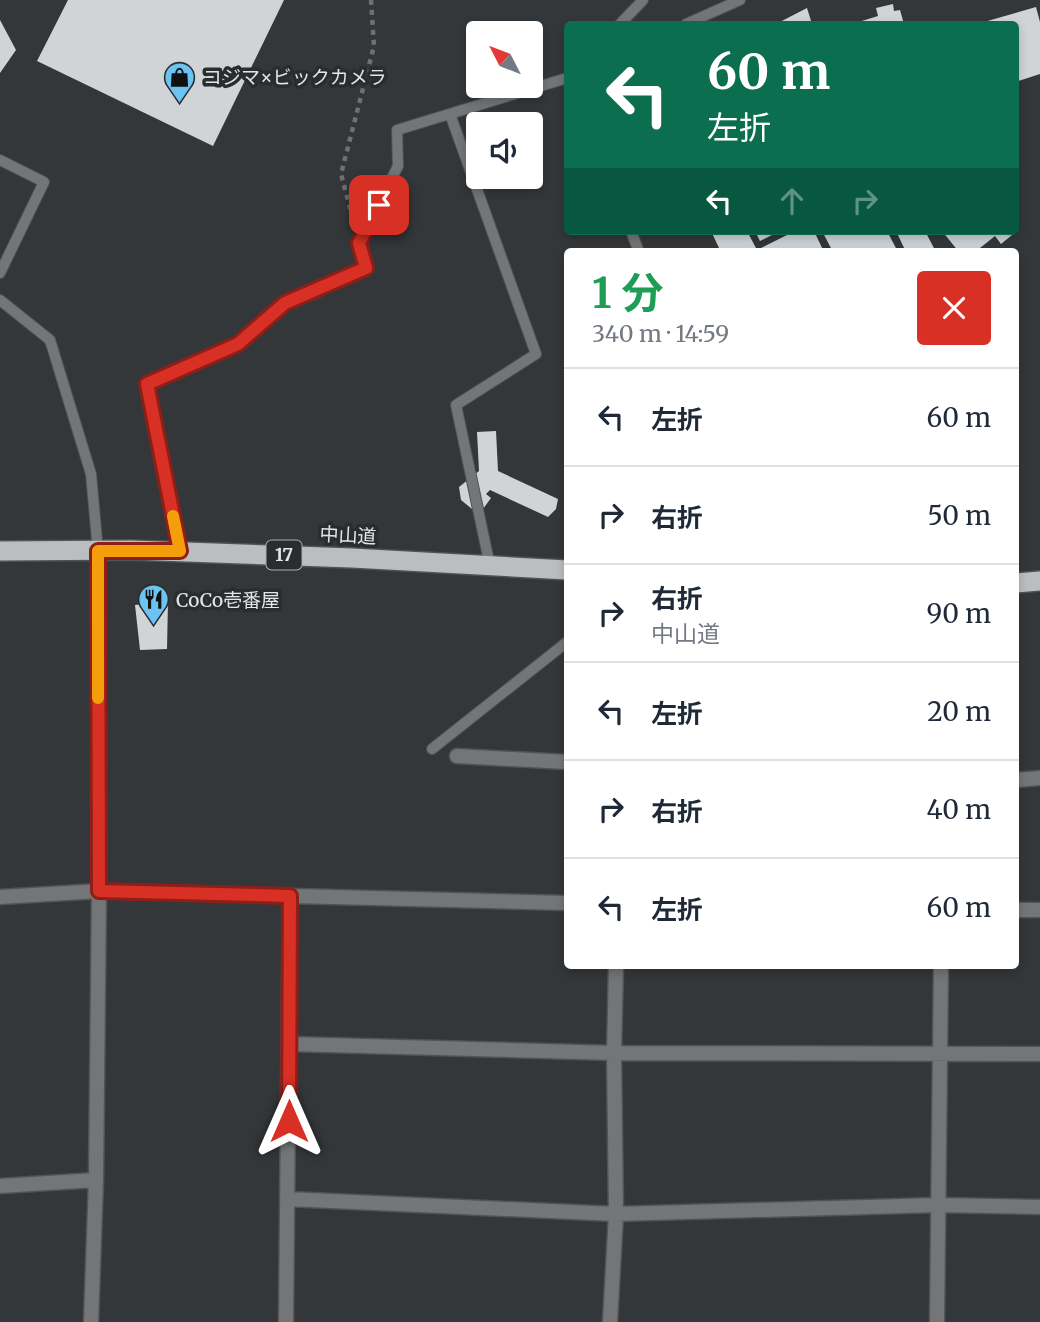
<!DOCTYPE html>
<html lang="ja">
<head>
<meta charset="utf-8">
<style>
  :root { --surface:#fff; --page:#f2f2f3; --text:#1f2937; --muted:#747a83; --line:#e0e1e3 }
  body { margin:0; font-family:Merriweather,"Noto Sans JP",serif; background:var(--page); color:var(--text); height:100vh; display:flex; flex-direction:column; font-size:26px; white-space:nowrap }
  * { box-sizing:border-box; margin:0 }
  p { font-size:23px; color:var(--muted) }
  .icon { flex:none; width:38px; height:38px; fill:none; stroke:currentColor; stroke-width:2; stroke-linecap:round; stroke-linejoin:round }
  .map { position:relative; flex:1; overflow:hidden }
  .sheet { position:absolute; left:564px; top:248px; width:455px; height:721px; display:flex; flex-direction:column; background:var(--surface); border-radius:7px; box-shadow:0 4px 10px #0003 }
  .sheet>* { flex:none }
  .guide { position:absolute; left:564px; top:21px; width:455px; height:214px; border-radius:7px; box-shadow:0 4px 10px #0003; background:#0b6e4f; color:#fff; overflow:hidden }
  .needle { width:46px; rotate:312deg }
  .buttons { position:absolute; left:466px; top:21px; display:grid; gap:14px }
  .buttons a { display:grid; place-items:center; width:77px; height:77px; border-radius:7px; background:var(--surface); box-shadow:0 4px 10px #0003; font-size:35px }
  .pin { position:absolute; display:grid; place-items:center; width:60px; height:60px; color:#fff; margin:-30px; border-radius:14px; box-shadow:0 4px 10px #0006 }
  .me { position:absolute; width:77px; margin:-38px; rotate:0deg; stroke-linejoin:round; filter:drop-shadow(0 0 5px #0008) }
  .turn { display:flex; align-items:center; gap:24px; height:147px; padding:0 28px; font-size:32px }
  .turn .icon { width:91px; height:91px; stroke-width:2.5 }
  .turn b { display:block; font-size:49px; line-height:60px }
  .lanes { display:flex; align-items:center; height:66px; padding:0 28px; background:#0003; justify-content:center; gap:35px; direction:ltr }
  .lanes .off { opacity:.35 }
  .round { display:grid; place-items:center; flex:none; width:74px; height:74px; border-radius:7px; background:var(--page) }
  .head { display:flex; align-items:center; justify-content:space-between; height:119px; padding:0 28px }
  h1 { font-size:42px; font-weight:700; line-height:52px; color:#1e9e55 }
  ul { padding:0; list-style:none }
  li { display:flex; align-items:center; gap:21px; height:98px; padding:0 28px; border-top:2px solid var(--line) }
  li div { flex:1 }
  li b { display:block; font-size:26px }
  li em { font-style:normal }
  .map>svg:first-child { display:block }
</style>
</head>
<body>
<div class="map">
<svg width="1040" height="1322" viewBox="0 0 1040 1322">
  <rect width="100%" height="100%" fill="#343739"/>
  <path fill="#d0d4d6" d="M68 0H284L213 146 37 61Z
    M893 4 894 11 900 10 904 24H852L878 16 876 8Z
    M1036 7 1040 22V74L1015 82V24H977Z
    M807 8 812 24H776Z
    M0 20 16 50 0 73Z
    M711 231H747L757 250 795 231H814L824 252H710L719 248Z
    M755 231H780L760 241Z
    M822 231H887L898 252H833Z
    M896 231H925L936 252H906Z
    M942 231H1009L1012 235 1001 244 995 236 975 252H959Z
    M496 431 498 471 558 499 556 509 548 517 490 490 486 494 491 498 483 509 476 504 472 509 461 500 459 487 479 471 477 432Z
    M168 601 167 649 140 650 135 605Z"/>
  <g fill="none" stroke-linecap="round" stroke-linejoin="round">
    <defs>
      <path id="service" d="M620 24 643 0
        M686 24 740 0
        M450 114 536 354 456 405 490 566
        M0 160 44 182 0 273
        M631 231 639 252
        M0 300 50 340 91 474 98 551
        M180 551 147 384 238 344 285 303 366 268 359 243 398 166 397 130 567 78
        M432 749 567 642"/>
      <path id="minor" d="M457 756 567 762
        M1015 780 1040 778
        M0 897 99 891 567 903
        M1015 910H1040
        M290 1044 614 1053 1040 1054
        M0 1186 96 1180
        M288 1199 616 1214 937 1205 1040 1207
        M91 1322 96 1180 99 891 98 551
        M286 1322 290 896
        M610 1322 616 1214 614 1053 616 966
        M937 1322 941 966"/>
      <path id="trunk" d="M0 551 131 550 352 558 567 570
        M1015 583 1040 581"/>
    </defs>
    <use href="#service" stroke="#505355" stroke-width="12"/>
    <use href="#minor" stroke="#505355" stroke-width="17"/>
    <use href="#trunk" stroke="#505355" stroke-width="22"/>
    <path stroke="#6e7173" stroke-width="4.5" stroke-dasharray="5 5" stroke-linecap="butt" d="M353 219 341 174 374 46 371 0"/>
    <use href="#service" stroke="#747576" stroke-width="10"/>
    <use href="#minor" stroke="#747576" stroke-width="14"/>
    <use href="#trunk" stroke="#bbbec0" stroke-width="19"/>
  </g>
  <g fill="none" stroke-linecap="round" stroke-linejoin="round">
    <defs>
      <path id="route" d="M289 1121 290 896 99 891 98 551H180L147 384 238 344 285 303 366 268 359 243 379 205"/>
    </defs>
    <use href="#route" stroke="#8d1f18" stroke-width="18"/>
    <use href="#route" stroke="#d93025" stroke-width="12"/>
    <path stroke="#f59e0b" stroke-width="12" d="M98 698V551H180L173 516"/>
  </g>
  <defs>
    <symbol id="shop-pin" viewBox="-11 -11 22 30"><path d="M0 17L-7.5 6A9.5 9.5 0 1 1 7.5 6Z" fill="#6bc3f2" stroke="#2a2d2f"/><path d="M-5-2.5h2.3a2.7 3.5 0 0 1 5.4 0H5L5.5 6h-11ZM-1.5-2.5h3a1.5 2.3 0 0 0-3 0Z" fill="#111"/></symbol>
    <symbol id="restaurant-pin" viewBox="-11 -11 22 30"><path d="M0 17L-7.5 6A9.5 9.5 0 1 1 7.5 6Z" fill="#6bc3f2" stroke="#2a2d2f"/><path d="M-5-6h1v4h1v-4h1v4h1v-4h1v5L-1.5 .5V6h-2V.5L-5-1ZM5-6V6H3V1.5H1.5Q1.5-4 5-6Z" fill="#111"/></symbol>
  </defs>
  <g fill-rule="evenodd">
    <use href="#shop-pin" x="162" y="60" width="35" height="47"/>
    <use href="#restaurant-pin" x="136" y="582" width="35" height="47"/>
  </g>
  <g text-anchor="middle" stroke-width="7" stroke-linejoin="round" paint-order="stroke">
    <rect fill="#2a2d2f" stroke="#acadaf" stroke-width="2" x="266.5" y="540.5" width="35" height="29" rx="5"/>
    <g font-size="18" font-weight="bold" fill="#e3e4e6">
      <text x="284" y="561">17</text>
    </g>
    <g font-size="19" fill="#e3e4e6" stroke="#2a2d2f" text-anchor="start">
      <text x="203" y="84">コジマ×ビックカメラ</text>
      <text x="176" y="607">CoCo壱番屋</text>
    </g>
    <g font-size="19" fill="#e3e4e6" stroke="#2a2d2f">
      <text transform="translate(348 535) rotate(3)" y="7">中山道</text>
    </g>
  </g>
</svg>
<div class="buttons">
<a><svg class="needle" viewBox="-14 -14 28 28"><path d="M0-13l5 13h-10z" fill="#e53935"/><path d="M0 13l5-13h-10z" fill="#747a83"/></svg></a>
<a><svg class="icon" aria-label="sound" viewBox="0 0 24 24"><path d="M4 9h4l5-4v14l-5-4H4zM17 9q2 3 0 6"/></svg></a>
</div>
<div class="pin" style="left:379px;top:205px;background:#d93025"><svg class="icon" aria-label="arrive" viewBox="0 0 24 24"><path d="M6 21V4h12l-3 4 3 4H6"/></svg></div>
<svg class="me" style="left:289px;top:1121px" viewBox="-20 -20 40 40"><path d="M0-17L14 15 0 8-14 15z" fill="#d93025" stroke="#fff" stroke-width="4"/></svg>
<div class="guide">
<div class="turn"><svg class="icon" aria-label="left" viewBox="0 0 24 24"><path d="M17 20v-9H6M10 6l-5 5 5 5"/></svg><div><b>60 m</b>左折</div></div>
<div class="lanes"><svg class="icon" aria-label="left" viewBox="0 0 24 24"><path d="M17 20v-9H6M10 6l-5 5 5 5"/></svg><svg class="icon off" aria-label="ahead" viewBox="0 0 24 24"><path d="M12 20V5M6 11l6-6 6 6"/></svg><svg class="icon off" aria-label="right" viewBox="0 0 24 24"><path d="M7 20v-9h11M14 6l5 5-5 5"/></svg></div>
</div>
<section class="sheet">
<div class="head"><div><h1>1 分</h1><p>340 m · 14:59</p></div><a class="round" style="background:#d93025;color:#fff"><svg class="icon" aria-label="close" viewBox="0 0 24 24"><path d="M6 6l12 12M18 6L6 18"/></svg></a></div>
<ul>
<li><svg class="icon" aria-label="left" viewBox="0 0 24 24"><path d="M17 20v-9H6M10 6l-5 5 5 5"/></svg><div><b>左折</b></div><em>60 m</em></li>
<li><svg class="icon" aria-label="right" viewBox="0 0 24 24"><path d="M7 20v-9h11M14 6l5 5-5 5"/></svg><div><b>右折</b></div><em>50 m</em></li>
<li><svg class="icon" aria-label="right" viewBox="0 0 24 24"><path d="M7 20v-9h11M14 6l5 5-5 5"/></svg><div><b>右折</b><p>中山道</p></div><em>90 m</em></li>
<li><svg class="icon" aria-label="left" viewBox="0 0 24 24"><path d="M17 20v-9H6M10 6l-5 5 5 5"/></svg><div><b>左折</b></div><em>20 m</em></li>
<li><svg class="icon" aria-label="right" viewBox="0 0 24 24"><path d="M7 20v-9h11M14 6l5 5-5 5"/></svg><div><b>右折</b></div><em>40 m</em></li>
<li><svg class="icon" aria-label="left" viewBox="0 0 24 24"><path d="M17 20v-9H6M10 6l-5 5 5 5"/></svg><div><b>左折</b></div><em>60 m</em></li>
</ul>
</section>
</div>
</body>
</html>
